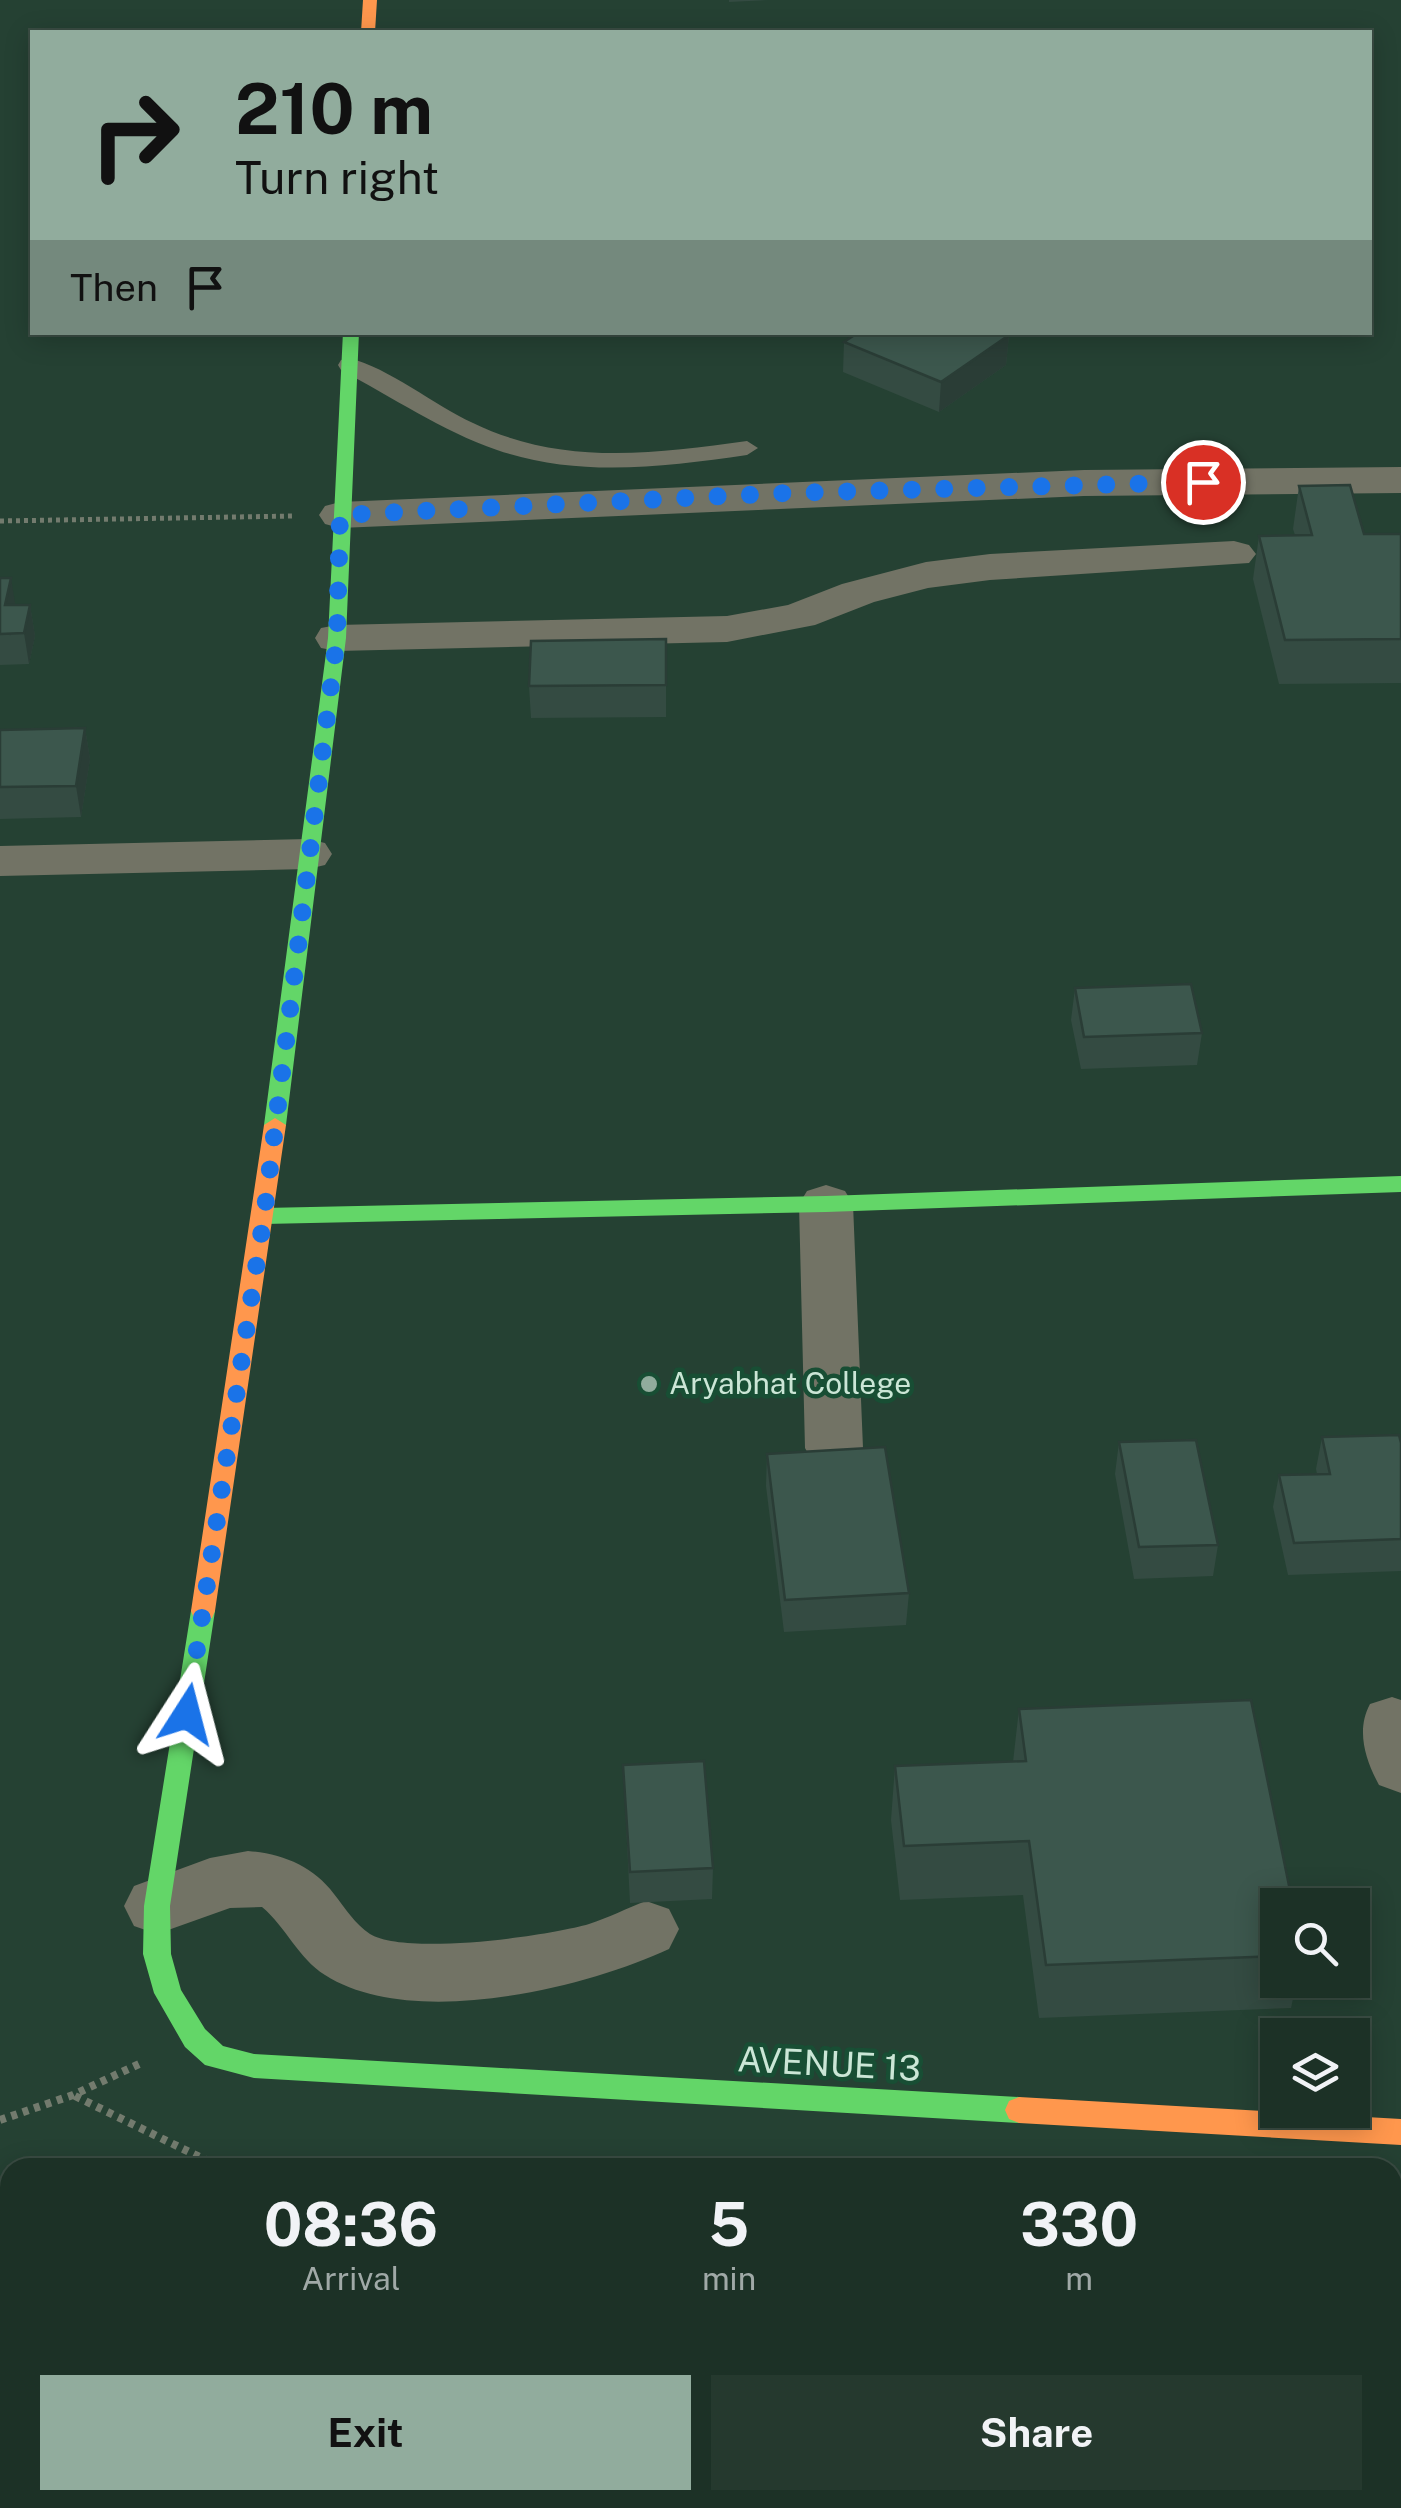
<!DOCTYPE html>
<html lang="en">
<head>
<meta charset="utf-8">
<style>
  :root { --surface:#1c3126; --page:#25392e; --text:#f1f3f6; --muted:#a0a9a7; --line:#3a4c43; --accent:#91ac9d }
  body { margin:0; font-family:"Public Sans",sans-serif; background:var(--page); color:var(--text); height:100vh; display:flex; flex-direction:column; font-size:38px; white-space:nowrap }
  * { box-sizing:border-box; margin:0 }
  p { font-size:32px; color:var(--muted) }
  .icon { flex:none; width:55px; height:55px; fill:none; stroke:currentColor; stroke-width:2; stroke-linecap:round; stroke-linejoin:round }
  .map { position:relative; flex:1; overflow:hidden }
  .drawer { position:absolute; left:0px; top:2158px; width:1402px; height:352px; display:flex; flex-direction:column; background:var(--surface); border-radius:30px 30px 0 0; box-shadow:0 5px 25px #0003,0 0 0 2px var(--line) }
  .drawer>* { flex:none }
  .guide { position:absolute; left:30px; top:30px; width:1342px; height:305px; border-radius:0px; box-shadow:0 5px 25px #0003,0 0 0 2px var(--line); background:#91ac9d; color:#111; overflow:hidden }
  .controls { position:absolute; left:1260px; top:1888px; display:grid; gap:20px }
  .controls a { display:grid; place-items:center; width:110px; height:110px; border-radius:0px; background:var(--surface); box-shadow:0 5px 25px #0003,0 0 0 2px var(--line); font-size:50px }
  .pin { position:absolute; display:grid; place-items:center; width:85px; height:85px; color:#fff; margin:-42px; border:5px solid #fff; border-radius:50%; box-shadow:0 2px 10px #0007 }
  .me { position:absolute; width:110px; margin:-55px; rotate:9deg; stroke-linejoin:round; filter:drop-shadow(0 0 8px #0008) }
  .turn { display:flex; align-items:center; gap:35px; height:210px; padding:0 40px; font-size:45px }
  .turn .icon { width:130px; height:130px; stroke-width:2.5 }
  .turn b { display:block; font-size:70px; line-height:85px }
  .then { display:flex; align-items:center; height:95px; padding:0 40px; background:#0003; gap:20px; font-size:38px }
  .eta { display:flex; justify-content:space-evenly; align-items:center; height:170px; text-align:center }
  .eta b { font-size:60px; font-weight:700; line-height:70px }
  .primary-button { display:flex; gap:20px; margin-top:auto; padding:20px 40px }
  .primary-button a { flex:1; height:115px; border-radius:0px; background:var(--accent); color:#111; font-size:40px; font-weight:700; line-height:115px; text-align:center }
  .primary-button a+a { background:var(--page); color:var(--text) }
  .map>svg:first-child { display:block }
</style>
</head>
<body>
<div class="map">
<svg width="1401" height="2508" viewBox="0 0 1401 2508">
  <rect width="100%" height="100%" fill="#254133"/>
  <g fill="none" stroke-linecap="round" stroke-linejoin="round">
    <path stroke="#737b6e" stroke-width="5" stroke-dasharray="4 4" stroke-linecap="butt" d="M0 521 294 516"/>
    <path stroke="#737b6e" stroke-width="8" stroke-dasharray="6 6" stroke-linecap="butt" d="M75 2096 222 2168
      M0 2120 73 2095 139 2064
      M411 2500 413 2508"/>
    <path fill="#727365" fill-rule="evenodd" d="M349 358C389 368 434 405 473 423 562 466 653 454 747 441L758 448 747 455C663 467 579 478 497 450 442 431 392 397 341 370L338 365 341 360Z"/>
    <path fill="#727365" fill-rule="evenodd" d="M1401 467V493L1084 496 340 528 325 524 319 515 325 506 340 502 1084 470Z
      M1234 541 1249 545 1256 554 1249 563 990 580 928 588 874 602 815 625 727 642 337 651 321 648 315 638 321 628 337 625 727 616 788 605 842 584 926 562 990 554Z
      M308 839 325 843 332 854 325 865 308 869 0 876V846Z
      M826 1185 845 1191 853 1204 863 1448 855 1463 834 1470 813 1463 805 1448 799 1204 807 1191Z
      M1392 1697 1401 1700V1793L1379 1785C1365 1759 1356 1730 1370 1704Z
      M248 1851C283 1854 313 1866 334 1894 345 1908 355 1924 370 1934 406 1956 548 1936 589 1924 608 1918 627 1908 646 1901L669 1909 679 1929 669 1949C583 1989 411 2030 325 1975 298 1958 286 1927 262 1907L230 1908 157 1934 134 1926 124 1906 134 1886 210 1858Z"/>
    <path fill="#63d668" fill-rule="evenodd" d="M343 332H359L346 638 286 1125 275 1132 264 1125 328 638Z
      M1401 1176V1192L826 1212 264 1224 253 1216 264 1208 826 1196Z
      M203 1601 212 1604 215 1611 170 1906 171 1954 181 1990 205 2029 223 2046 254 2054 1019 2097 1029 2101 1033 2110 1029 2119 1019 2123 254 2078 205 2065 185 2047 154 1993 143 1954 144 1906 191 1611 194 1604Z"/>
    <path fill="#ff974d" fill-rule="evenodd" d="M363 0H377L375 32H361Z
      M275 1118 286 1125 215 1611 212 1618 203 1621 194 1618 191 1611 264 1125Z
      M1019 2097 1401 2119V2145L1019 2123 1009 2119 1005 2110 1009 2101Z"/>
  </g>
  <path fill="#344b42" d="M729 0H769L729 2Z
    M1009 335 1006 365 939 412 843 372 844 342Z
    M1299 486 1364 534H1401V683L1279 684 1253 579 1259 536 1295 535 1293 529Z
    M0 578 16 605H30L35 636 29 664 0 665Z
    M666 639V717L531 718 529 686Z
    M85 728 90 759 81 817 0 819V730Z
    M1075 988 1202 1033 1197 1065 1081 1069 1071 1020Z
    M1322 1437 1401 1443V1571L1288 1575 1273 1507 1279 1475 1317 1474 1316 1469Z
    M1119 1442 1218 1545 1213 1576 1134 1579 1115 1474Z
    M767 1454 909 1593 906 1625 784 1632 766 1486Z
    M1019 1709 1278 1905V1980H1297L1291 2008 1039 2018 1023 1895 900 1900 891 1820 895 1766 1013 1762Z
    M623 1765 713 1868 712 1899 630 1903Z"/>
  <path fill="#2a3d36" d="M1009 335 1006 365 939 412 941 382Z
    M11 578 16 609 10 636 5 605Z
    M30 605 35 636 29 664 24 633Z
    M85 728 90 759 81 817 76 786Z"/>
  <path fill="#3c574d" stroke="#2a3d36" stroke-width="2.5" d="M859 332H1001L1009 335 941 382 844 342Z
    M1350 485 1364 534H1401V639L1285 640 1259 536 1312 535 1299 486Z
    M0 578H11L5 605H30L24 633 0 634Z
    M666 639V685L529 686 531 641Z
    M85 728 76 786 0 787V730Z
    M1191 984 1202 1033 1084 1037 1075 988Z
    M1399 1435 1401 1443V1539L1294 1543 1279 1475 1330 1474 1322 1437Z
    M1196 1440 1218 1545 1139 1547 1119 1442Z
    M885 1447 909 1593 785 1600 767 1454Z
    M1251 1700 1293 1905H1278V1956L1046 1965 1029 1841 904 1846 895 1766 1026 1761 1019 1709Z
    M704 1761 713 1868 630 1872 623 1765Z"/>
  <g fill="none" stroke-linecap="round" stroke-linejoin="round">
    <path stroke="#1a73e8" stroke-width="18" stroke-dasharray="0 32.4" d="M187 1714 264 1216 337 638 340 515 786 493 1203 482"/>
  </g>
  <circle fill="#91ac9d" stroke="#184e34" stroke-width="4" cx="649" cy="1384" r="10"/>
  <g text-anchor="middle" stroke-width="9" stroke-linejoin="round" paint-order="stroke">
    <g font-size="30" fill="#cbe6d6" stroke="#184e34" text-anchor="start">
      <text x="669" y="1394">Aryabhat College</text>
    </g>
    <g font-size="35" fill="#cbe6d6" stroke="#184e34">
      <text transform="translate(829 2064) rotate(3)" y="12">AVENUE 13</text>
    </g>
  </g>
</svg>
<div class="controls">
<a><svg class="icon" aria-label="search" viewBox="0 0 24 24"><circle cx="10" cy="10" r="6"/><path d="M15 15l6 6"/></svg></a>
<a><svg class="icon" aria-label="layers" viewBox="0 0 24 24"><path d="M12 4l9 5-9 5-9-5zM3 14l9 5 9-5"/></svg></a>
</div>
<div class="pin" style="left:1203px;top:482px;background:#d93025"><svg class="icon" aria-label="arrive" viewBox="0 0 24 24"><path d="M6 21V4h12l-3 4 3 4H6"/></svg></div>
<svg class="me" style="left:187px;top:1714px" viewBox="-20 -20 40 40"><path d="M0-17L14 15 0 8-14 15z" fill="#1a73e8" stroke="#fff" stroke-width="4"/></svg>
<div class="guide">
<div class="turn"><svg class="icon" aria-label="right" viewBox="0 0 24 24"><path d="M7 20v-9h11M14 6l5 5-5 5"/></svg><div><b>210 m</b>Turn right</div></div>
<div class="then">Then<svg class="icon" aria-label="arrive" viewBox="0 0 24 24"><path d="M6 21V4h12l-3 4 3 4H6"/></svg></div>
</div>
<section class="drawer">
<div class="eta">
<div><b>08:36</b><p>Arrival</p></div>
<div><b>5</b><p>min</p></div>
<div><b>330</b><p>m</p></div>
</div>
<div class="primary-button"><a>Exit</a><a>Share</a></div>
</section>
</div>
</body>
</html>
